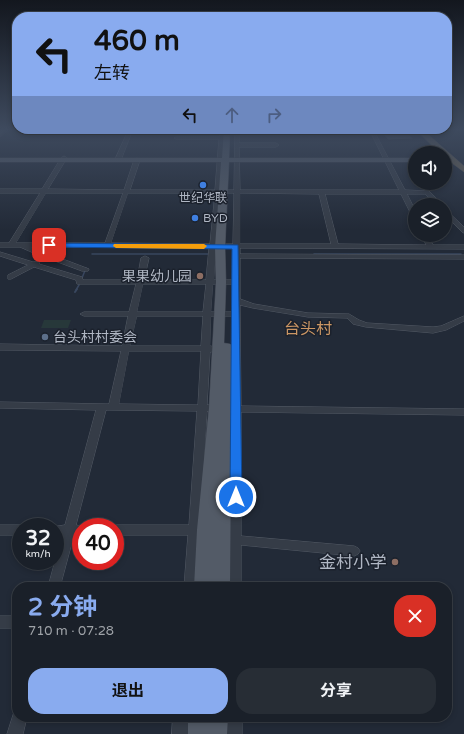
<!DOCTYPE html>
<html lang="zh">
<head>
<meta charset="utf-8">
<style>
  :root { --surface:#1a2029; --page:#272d35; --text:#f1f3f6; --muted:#9fa3a8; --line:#383e46; --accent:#89abef }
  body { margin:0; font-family:"Varela Round","Noto Sans SC",sans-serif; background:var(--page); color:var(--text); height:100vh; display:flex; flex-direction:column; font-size:15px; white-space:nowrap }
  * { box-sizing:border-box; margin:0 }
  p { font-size:13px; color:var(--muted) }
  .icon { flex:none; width:22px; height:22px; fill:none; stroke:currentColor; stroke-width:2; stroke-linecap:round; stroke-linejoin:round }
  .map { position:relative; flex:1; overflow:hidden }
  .details { position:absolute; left:12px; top:582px; width:440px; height:140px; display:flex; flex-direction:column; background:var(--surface); border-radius:16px; box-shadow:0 2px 6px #0003,0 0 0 1px var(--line) }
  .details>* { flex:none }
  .hud { position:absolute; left:12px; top:12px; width:440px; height:122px; border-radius:16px; box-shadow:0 2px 6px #0003,0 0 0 1px var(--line); background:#89abef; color:#111; overflow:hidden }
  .controls { position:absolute; left:408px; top:146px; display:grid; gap:8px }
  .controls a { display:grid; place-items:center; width:44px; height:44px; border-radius:50%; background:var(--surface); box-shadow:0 2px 6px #0003,0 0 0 1px var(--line); font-size:20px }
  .speed { position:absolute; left:12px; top:518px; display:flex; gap:8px; font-size:20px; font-weight:700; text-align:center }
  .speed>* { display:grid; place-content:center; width:52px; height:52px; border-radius:50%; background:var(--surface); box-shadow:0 2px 6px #0003,0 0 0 1px var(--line); line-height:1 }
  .speed small { font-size:10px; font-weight:400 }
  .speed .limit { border:6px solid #d22; background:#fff; color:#111 }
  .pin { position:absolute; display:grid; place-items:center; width:34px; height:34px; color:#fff; margin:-17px; border-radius:8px; box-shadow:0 2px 6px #0006 }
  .me { position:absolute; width:44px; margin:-22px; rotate:0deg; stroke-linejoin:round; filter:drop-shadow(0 0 3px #0008) }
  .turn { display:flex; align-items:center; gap:14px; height:84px; padding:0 16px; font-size:18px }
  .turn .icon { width:52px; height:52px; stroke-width:2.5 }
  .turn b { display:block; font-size:28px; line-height:34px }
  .lanes { display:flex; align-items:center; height:38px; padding:0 16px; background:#0003; justify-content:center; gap:20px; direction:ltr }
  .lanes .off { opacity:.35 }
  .round { display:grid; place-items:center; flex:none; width:42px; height:42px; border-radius:16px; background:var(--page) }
  .summary { display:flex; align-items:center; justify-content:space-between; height:68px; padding:0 16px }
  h1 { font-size:24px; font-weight:700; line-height:30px; color:var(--accent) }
  .cta { display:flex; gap:8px; margin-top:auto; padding:8px 16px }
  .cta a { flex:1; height:46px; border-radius:16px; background:var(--accent); color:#111; font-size:16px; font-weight:700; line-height:46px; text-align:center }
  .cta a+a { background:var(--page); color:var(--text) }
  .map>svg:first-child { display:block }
</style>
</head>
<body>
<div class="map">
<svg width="464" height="734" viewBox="0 0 464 734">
  <rect width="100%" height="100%" fill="#222a37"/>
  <path fill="#27383a" d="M44 320H71L68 328H41Z"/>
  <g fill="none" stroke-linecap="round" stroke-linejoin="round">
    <path stroke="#39475f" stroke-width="1.5" d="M92 254H208
      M314 254H461
      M82 278 86 268
      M76 290 79 285"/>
    <path stroke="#39475f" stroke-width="2" d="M75 292 77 289"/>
  </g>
  <path fill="#434d5b" stroke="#1d232e" d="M405 131 414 139 388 140 381 132Z"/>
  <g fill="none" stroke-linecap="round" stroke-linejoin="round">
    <defs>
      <path id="minor" d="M6 128H10L0 137V133Z
        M447 128H460L458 129H445Z
        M129 129H133L121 160 116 161 115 160Z
        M220 129H224L221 190H234L235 129H239V143H276L279 145 276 147H239L240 190H399L369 129H373L405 190 429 191 443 205H437L425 194H407L415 210V218L412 216 401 194H325L338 244 426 245 422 235H428L433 245H464V249L240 248V254L464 255V259L240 258V299L254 304 308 313 349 314 359 320 367 323 433 327 441 326 464 316V321L446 330 433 333 366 327 353 324 347 318 308 317 253 308 240 305 241 406 464 409V415L241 412V536L354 546 358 548 360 551 358 554 354 556 241 545V587H229L231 412 207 411 200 526 204 527 206 530 204 533 200 535 196 587H184L188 535H115V527H111L115 525H189L197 411 106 410 76 525 85 527H81V535H74L60 587H48L62 535H55V527H51L65 525 96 410 0 408V402L109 404 121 351 0 350V344L122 346 128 316H84L80 314 84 312H129L136 284H77L76 280 34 267 11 279H8V275L28 265 0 256V252L33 262 39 261V264L82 277 83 280H137L141 258 145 256 149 258 144 280H206L209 248 31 247 89 269 88 271H82L36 254 20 247H0V243H9L40 193H0V189H42L61 158 64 156 67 158 48 189 124 190 134 160 137 158 140 160 130 190H215L219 139H176L174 138 176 137H219ZM46 193H123L105 243H16ZM128 193H215L210 244 111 243ZM221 193H234L233 244H217ZM240 193 319 194 331 244H240ZM216 248H233V280H214ZM143 284H206L203 312H137ZM213 284H233L232 312H211ZM137 316H203L201 346H130ZM211 316H232L231 405H207L210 352 216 351 217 349 216 347 210 346ZM129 351H201L198 405 119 404Z
        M416 129H440L438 130 418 131H416Z
        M445 209 464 227V233L462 232 445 215Z
        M0 525H21L25 527H21V535H0Z
        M0 616H17V628H0Z
        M17 710V717H27L23 734H7L14 712Z
        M173 717H189L188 734H172Z
        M226 717H242V734H226Z"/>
      <path id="major" d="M2 128H8L0 135V129Z
        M224 129H230L229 158H415V162H229L225 247 226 282 224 343 230 344 232 346 230 587H212L215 495 212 587H194L197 530 209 408 216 282 215 247 221 162H0V158H222Z
        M188 717H228L227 734H188Z"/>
      <path id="highway" d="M415 129H422L464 166V172L445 158V153H440Z"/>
    </defs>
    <use href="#minor" stroke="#535a65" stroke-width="1"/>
    <use href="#major" stroke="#3f4551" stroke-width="1"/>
    <use href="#highway" stroke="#404752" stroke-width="1"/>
    <use href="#minor" fill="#353c47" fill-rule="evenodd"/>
    <use href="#major" fill="#535b67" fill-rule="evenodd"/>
    <use href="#highway" fill="#6d6453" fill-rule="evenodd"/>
  </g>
  <linearGradient id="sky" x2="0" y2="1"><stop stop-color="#13171e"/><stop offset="0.56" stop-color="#3e4a5e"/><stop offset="1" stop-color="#3e4a5e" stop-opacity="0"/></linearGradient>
  <rect width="464" height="230" fill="url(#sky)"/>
  <path fill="#1a73e8" stroke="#114b97" d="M49 243 238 245 242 497 240 500 236 501 232 500 230 497 232 249 46 247V244Z"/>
  <path fill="#f59e0b" d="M114 244H204L207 246 204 249 116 248 113 246Z"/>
  <g fill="#3f7fe0" stroke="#1b212c" stroke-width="1.5">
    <circle cx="203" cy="185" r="4"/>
    <circle cx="195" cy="218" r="4"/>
  </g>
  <g fill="#8d6e63" stroke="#1b212c" stroke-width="1.5">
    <circle cx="200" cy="276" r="4"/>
    <circle cx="395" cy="562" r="4"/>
  </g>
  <circle fill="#5c6f8a" stroke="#1b212c" stroke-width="1.5" cx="45" cy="337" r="4"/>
  <g text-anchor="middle" stroke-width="3" stroke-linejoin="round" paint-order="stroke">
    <g font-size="12" fill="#b0b7c4" stroke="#1b212c">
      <text x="203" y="202">世纪华联</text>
      <text x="203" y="222" text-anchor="start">BYD</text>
    </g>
    <g font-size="14" fill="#b0b7c4" stroke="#1b212c" text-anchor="end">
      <text x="192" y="281">果果幼儿园</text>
      <text x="53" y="342" text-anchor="start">台头村村委会</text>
    </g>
    <g font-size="16" fill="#cb9664" stroke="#1b212c">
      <text x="308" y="334">台头村</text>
    </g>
    <g font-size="17" fill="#b0b7c4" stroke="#1b212c" text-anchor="end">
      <text x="387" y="568">金村小学</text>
    </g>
  </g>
</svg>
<div class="controls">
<a><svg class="icon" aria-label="sound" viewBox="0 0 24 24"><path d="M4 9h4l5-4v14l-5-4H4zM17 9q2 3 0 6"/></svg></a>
<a><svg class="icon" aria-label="layers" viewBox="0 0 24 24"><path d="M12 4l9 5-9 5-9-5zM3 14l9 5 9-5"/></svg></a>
</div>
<div class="speed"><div>32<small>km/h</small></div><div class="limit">40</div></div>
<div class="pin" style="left:49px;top:245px;background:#d93025"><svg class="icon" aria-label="arrive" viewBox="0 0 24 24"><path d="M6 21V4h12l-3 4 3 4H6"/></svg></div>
<svg class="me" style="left:236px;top:497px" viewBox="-20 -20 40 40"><circle r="17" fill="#1a73e8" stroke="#fff" stroke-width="3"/><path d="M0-11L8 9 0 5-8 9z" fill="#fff"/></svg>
<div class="hud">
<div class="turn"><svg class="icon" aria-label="left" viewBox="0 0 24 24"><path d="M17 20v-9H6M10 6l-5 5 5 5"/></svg><div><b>460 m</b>左转</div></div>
<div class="lanes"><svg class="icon" aria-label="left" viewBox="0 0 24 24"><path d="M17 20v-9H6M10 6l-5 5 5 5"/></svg><svg class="icon off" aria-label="ahead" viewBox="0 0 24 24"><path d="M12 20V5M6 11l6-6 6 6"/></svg><svg class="icon off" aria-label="right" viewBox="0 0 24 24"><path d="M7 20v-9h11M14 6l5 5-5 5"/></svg></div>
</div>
<section class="details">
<div class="summary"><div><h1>2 分钟</h1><p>710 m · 07:28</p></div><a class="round" style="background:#d93025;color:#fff"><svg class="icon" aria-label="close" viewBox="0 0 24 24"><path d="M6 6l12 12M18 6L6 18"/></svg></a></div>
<div class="cta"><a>退出</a><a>分享</a></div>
</section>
</div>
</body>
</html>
